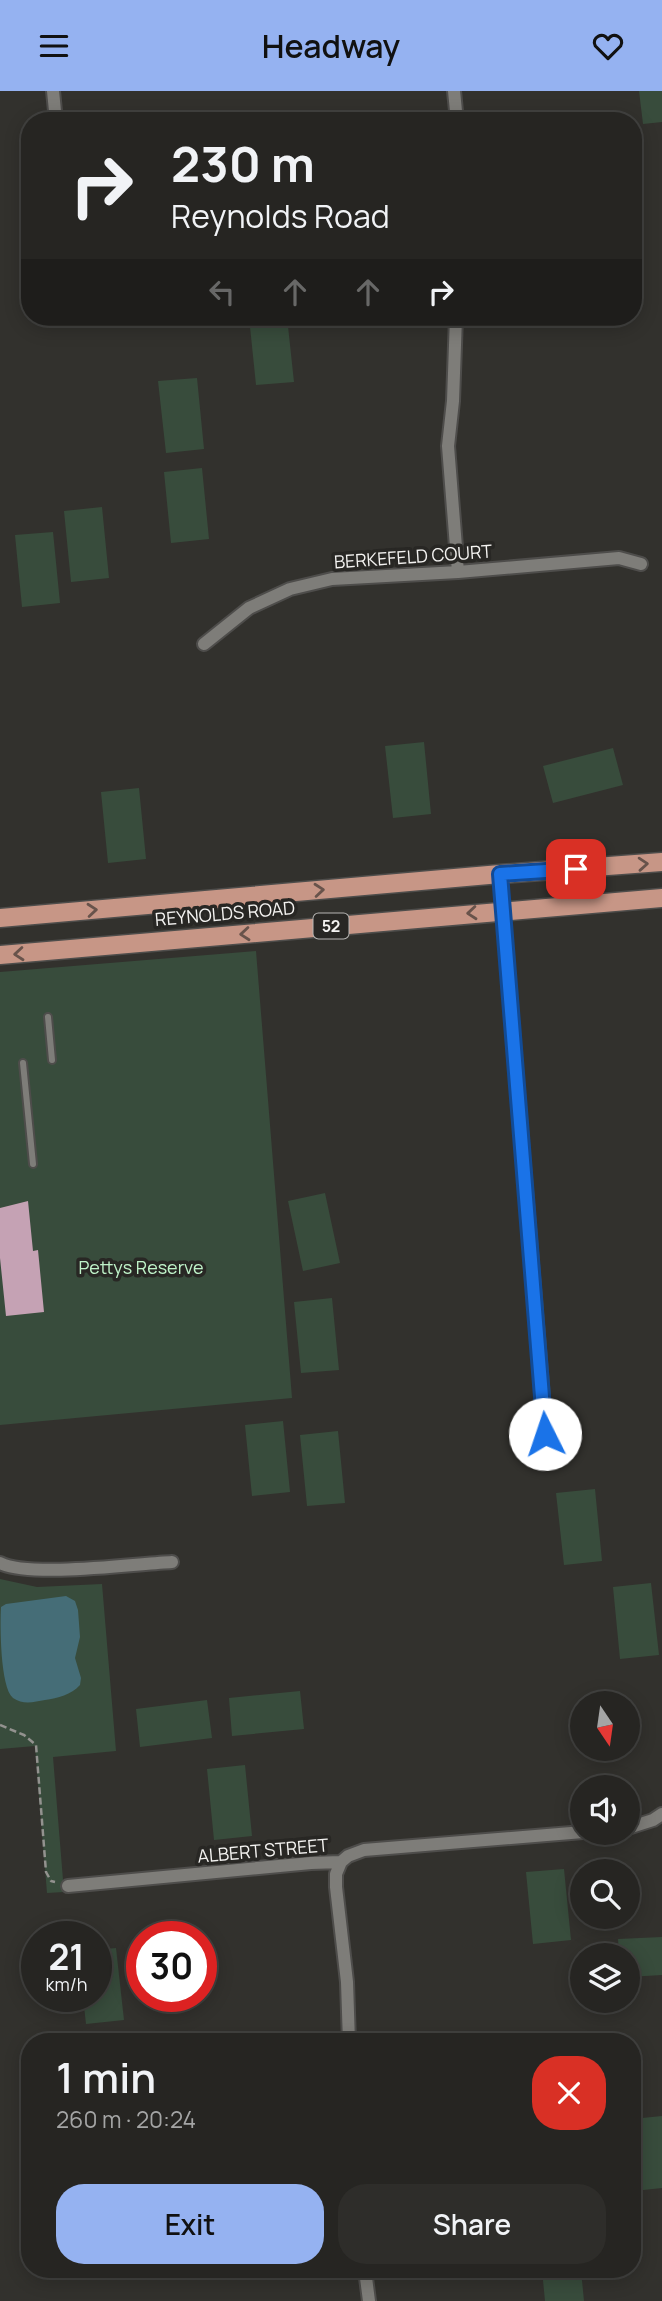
<!DOCTYPE html>
<html lang="en">
<head>
<meta charset="utf-8">
<style>
  :root { --surface:#262522; --page:#2e2d2a; --text:#f1f3f6; --muted:#a4a5a5; --line:#424240; --accent:#95b2f1 }
  body { margin:0; font-family:Manrope,sans-serif; background:var(--page); color:var(--text); height:100vh; display:flex; flex-direction:column; font-size:26px; white-space:nowrap }
  * { box-sizing:border-box; margin:0 }
  p { font-size:23px; color:var(--muted) }
  .icon { flex:none; width:38px; height:38px; fill:none; stroke:currentColor; stroke-width:2; stroke-linecap:round; stroke-linejoin:round }
  .map { position:relative; flex:1; overflow:hidden }
  .side { position:absolute; left:21px; top:1942px; width:620px; height:245px; display:flex; flex-direction:column; background:var(--surface); border-radius:28px; box-shadow:0 4px 18px #0003,0 0 0 2px var(--line) }
  .side>* { flex:none }
  .guide { position:absolute; left:21px; top:21px; width:621px; height:214px; border-radius:28px; box-shadow:0 4px 18px #0003,0 0 0 2px var(--line); background:#262522; color:var(--text); overflow:hidden }
  .needle { width:46px; rotate:167deg }
  .tools { position:absolute; left:570px; top:1600px; display:grid; gap:14px }
  .tools a { display:grid; place-items:center; width:70px; height:70px; border-radius:50%; background:var(--surface); box-shadow:0 4px 18px #0003,0 0 0 2px var(--line); font-size:35px }
  .speed { position:absolute; left:21px; top:1830px; display:flex; gap:14px; font-size:35px; font-weight:700; text-align:center }
  .speed>* { display:grid; place-content:center; width:91px; height:91px; border-radius:50%; background:var(--surface); box-shadow:0 4px 18px #0003,0 0 0 2px var(--line); line-height:1 }
  .speed small { font-size:18px; font-weight:400 }
  .speed .limit { border:10px solid #d22; background:#fff; color:#111 }
  .pin { position:absolute; display:grid; place-items:center; width:60px; height:60px; color:#fff; margin:-30px; border-radius:14px; box-shadow:0 4px 10px #0006 }
  .me { position:absolute; width:77px; margin:-38px; rotate:356deg; stroke-linejoin:round; filter:drop-shadow(0 0 5px #0008) }
  .turn { display:flex; align-items:center; gap:24px; height:147px; padding:0 35px; font-size:32px }
  .turn .icon { width:91px; height:91px; stroke-width:2.5 }
  .turn b { display:block; font-size:49px; line-height:60px }
  .lanes { display:flex; align-items:center; height:66px; padding:0 35px; background:#0003; justify-content:center; gap:35px; direction:ltr }
  .lanes .off { opacity:.35 }
  .round { display:grid; place-items:center; flex:none; width:74px; height:74px; border-radius:28px; background:var(--page) }
  .overview { display:flex; align-items:center; justify-content:space-between; height:119px; padding:0 35px }
  h1 { font-size:42px; font-weight:600; line-height:52px }
  .button { display:flex; gap:14px; margin-top:auto; padding:14px 35px }
  .button a { flex:1; height:80px; border-radius:28px; background:var(--accent); color:#111; font-size:28px; font-weight:600; line-height:80px; text-align:center }
  .button a+a { background:var(--page); color:var(--text) }
  header { display:flex; justify-content:space-between; align-items:center; height:91px; padding:0 35px; background:var(--accent); color:#111; font-size:32px; font-weight:600 }
  .map>svg:first-child { display:block }
</style>
</head>
<body>
<header><svg class="icon" aria-label="menu" viewBox="0 0 24 24"><path d="M4 6h16M4 12h16M4 18h16"/></svg>Headway<svg class="icon" aria-label="heart" viewBox="0 0 24 24"><path d="M12 20l-8-8c-3-5 5-10 8-4 3-6 11-1 8 4z"/></svg></header>
<div class="map">
<svg width="662" height="2210" viewBox="0 0 662 2210">
  <rect width="100%" height="100%" fill="#32312d"/>
  <path fill="#384c3c" d="M639 0H662V31L643 33Z
    M249 226H287L294 291 256 294Z
    M197 287 204 358 166 362 158 290Z
    M202 377 209 448 171 452 164 381Z
    M102 416 109 487 71 491 64 420Z
    M53 441 60 512 22 516 15 444Z
    M424 651 431 723 393 727 385 655Z
    M613 657 623 694 553 712 543 675Z
    M139 697 146 768 108 772 101 701Z
    M256 860 292 1307 0 1334V881Z
    M325 1102 340 1172 303 1180 288 1110Z
    M332 1207 339 1279 301 1282 294 1211Z
    M283 1330 290 1401 252 1405 245 1334Z
    M338 1340 345 1412 307 1415 300 1344Z
    M595 1398 602 1470 564 1474 556 1402Z
    M0 1488 37 1496 102 1493 116 1660 53 1666 64 1801 47 1802 35 1655 0 1658Z
    M651 1492 659 1564 620 1568 613 1496Z
    M300 1600 304 1638 232 1645 229 1607Z
    M207 1609 212 1647 140 1656 136 1618Z
    M245 1674 252 1745 214 1749 207 1678Z
    M564 1778 571 1849 533 1853 526 1781Z
    M662 1846V1884L628 1886V1864H619L618 1848Z
    M116 1857 124 1929 86 1933 83 1906H96V1859Z
    M662 2025V2097L634 2100 632 2073V2028Z
    M542 2179H581L584 2210H545Z"/>
  <path fill="#456d77" d="M66 1505 75 1510 78 1519 80 1546 75 1567 81 1587 80 1594C71 1604 58 1607 45 1609 34 1611 23 1614 13 1607 0 1596 0 1533 1 1516L6 1513Z"/>
  <path fill="#c5a2b4" d="M28 1110 33 1160 38 1159 44 1221 6 1225 0 1167V1117Z"/>
  <g fill="none" stroke-linecap="round" stroke-linejoin="round">
    <defs>
      <path id="lane" d="M48 926 52 969
        M23 972 33 1073"/>
      <path id="street" d="M53 0 56 30
        M454 0 457 30
        M456 226 453 310 448 355 458 481
        M204 553 249 517 290 498 332 488 458 481 619 467 641 473
        M500 783 546 1343
        M0 1472C30 1487 134 1473 172 1471
        M628 1737 653 1729 662 1723
        M341 1771 336 1783V1796L347 1891 349 1951
        M68 1795 311 1772 341 1771 348 1765 364 1759 583 1741
        M365 2179 369 2210"/>
      <path id="primary" d="M0 827 500 783 662 771
        M0 864 662 807"/>
    </defs>
    <use href="#lane" stroke="#4e4d4b" stroke-width="10"/>
    <use href="#street" stroke="#4e4d4b" stroke-width="16"/>
    <use href="#primary" stroke="#4e4d4b" stroke-width="21"/>
    <path stroke="#93928f" stroke-width="2.5" stroke-dasharray="7 3.5" stroke-linecap="butt" d="M0 1634 24 1644 36 1654 46 1781 51 1790 55 1791"/>
    <use href="#lane" stroke="#7e7d79" stroke-width="6"/>
    <use href="#street" stroke="#7e7d79" stroke-width="12"/>
    <use href="#primary" stroke="#c79686" stroke-width="18"/>
  </g>
  <defs><path id="oneway-chevron" d="M-2-3.5L2.5 0L-2 3.5" fill="none" stroke-width="1.6" stroke-linecap="round" stroke-linejoin="round" transform="scale(1.75)"/></defs>
  <g stroke="#68534b">
    <use href="#oneway-chevron" transform="translate(643 773) rotate(-4)"/>
    <use href="#oneway-chevron" transform="translate(319 799) rotate(-5)"/>
    <use href="#oneway-chevron" transform="translate(92 819) rotate(-5)"/>
    <use href="#oneway-chevron" transform="translate(472 822) rotate(175)"/>
    <use href="#oneway-chevron" transform="translate(245 843) rotate(175)"/>
    <use href="#oneway-chevron" transform="translate(19 863) rotate(175)"/>
  </g>
  <g fill="none" stroke-linecap="round" stroke-linejoin="round">
    <defs>
      <path id="route" d="M545 1343 500 783 576 778"/>
    </defs>
    <use href="#route" stroke="#114b97" stroke-width="18"/>
    <use href="#route" stroke="#1a73e8" stroke-width="12"/>
  </g>
  <g text-anchor="middle" stroke-width="7" stroke-linejoin="round" paint-order="stroke">
    <rect fill="#282724" stroke="#b7b6b4" stroke-width="2" x="313.5" y="822.5" width="35" height="25" rx="5"/>
    <g font-size="16" font-weight="bold" fill="#f4f3f1">
      <text x="331" y="841">52</text>
    </g>
    <g font-size="18" fill="#f4f3f1" stroke="#282724">
      <text transform="translate(413 466) rotate(-4)" y="6">BERKEFELD COURT</text>
      <text transform="translate(225 823) rotate(-5)" y="6">REYNOLDS ROAD</text>
      <text transform="translate(263 1760) rotate(-5)" y="6">ALBERT STREET</text>
    </g>
    <g font-size="18" fill="#bff3c9" stroke="#282724">
      <text x="141" y="1183">Pettys Reserve</text>
    </g>
  </g>
</svg>
<div class="tools">
<a><svg class="needle" viewBox="-14 -14 28 28"><path d="M0-13l5 13h-10z" fill="#e53935"/><path d="M0 13l5-13h-10z" fill="#a4a5a5"/></svg></a>
<a><svg class="icon" aria-label="sound" viewBox="0 0 24 24"><path d="M4 9h4l5-4v14l-5-4H4zM17 9q2 3 0 6"/></svg></a>
<a><svg class="icon" aria-label="search" viewBox="0 0 24 24"><circle cx="10" cy="10" r="6"/><path d="M15 15l6 6"/></svg></a>
<a><svg class="icon" aria-label="layers" viewBox="0 0 24 24"><path d="M12 4l9 5-9 5-9-5zM3 14l9 5 9-5"/></svg></a>
</div>
<div class="speed"><div>21<small>km/h</small></div><div class="limit">30</div></div>
<div class="pin" style="left:576px;top:778px;background:#d93025"><svg class="icon" aria-label="arrive" viewBox="0 0 24 24"><path d="M6 21V4h12l-3 4 3 4H6"/></svg></div>
<svg class="me" style="left:545px;top:1343px" viewBox="-20 -20 40 40"><circle r="19" fill="#fff"/><path d="M0-13L10 11 0 6-10 11z" fill="#1a73e8"/></svg>
<div class="guide">
<div class="turn"><svg class="icon" aria-label="right" viewBox="0 0 24 24"><path d="M7 20v-9h11M14 6l5 5-5 5"/></svg><div><b>230 m</b>Reynolds Road</div></div>
<div class="lanes"><svg class="icon off" aria-label="left" viewBox="0 0 24 24"><path d="M17 20v-9H6M10 6l-5 5 5 5"/></svg><svg class="icon off" aria-label="ahead" viewBox="0 0 24 24"><path d="M12 20V5M6 11l6-6 6 6"/></svg><svg class="icon off" aria-label="ahead" viewBox="0 0 24 24"><path d="M12 20V5M6 11l6-6 6 6"/></svg><svg class="icon" aria-label="right" viewBox="0 0 24 24"><path d="M7 20v-9h11M14 6l5 5-5 5"/></svg></div>
</div>
<section class="side">
<div class="overview"><div><h1>1 min</h1><p>260 m · 20:24</p></div><a class="round" style="background:#d93025;color:#fff"><svg class="icon" aria-label="close" viewBox="0 0 24 24"><path d="M6 6l12 12M18 6L6 18"/></svg></a></div>
<div class="button"><a>Exit</a><a>Share</a></div>
</section>
</div>
</body>
</html>
